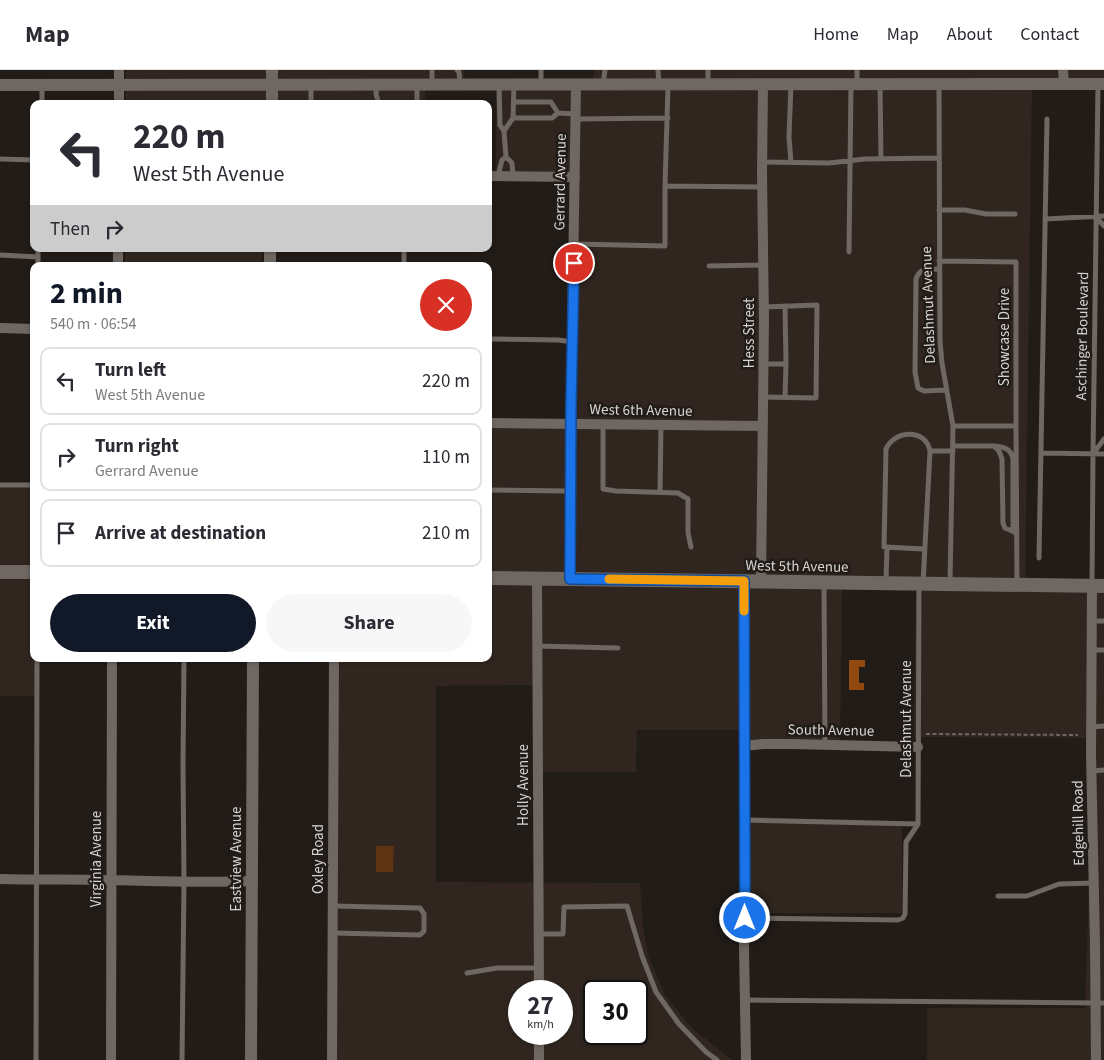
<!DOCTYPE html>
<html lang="en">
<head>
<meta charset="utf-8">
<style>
  :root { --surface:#fff; --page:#f7f7f7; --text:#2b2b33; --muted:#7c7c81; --line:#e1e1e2; --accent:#111827 }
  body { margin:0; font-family:"Source Sans 3",sans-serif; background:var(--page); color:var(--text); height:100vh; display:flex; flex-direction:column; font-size:19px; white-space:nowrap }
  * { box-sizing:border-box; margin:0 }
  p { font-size:16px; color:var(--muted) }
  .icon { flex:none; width:28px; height:28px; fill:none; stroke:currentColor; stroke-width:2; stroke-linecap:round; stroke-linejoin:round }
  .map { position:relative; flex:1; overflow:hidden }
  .side { position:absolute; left:30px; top:192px; width:462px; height:400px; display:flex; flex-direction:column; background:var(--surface); border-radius:10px; box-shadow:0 1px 4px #0004 }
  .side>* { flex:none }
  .hud { position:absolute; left:30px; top:30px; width:462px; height:152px; border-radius:10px; box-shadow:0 1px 4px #0004; background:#fff; color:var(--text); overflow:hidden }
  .speed { position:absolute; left:508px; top:910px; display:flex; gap:10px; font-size:25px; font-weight:700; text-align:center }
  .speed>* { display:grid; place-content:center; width:65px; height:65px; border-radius:50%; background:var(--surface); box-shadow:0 1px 4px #0004; line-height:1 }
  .speed small { font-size:12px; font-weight:400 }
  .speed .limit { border:2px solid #111; border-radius:8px; background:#fff; color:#111 }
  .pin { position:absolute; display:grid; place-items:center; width:42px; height:42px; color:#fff; margin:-21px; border:2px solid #fff; border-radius:50%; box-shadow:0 1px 5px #0007 }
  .me { position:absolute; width:55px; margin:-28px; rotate:0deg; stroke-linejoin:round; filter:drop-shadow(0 0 4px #0008) }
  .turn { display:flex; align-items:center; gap:18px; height:105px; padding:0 20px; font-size:22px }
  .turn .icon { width:65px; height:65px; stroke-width:2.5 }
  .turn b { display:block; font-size:35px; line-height:42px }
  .then { display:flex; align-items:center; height:48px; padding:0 20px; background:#0003; gap:10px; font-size:19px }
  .round { display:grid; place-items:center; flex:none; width:52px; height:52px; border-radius:26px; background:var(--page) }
  .summary { display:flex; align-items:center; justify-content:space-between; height:85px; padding:0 20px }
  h1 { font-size:30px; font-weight:700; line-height:38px; color:var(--accent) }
  .button { display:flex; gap:10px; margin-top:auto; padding:10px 20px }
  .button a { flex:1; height:58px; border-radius:30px; background:var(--accent); color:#fff; font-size:20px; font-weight:700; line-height:58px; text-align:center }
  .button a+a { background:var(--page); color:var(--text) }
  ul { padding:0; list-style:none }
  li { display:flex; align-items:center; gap:15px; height:68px; margin:0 10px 8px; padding:0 10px; border:2px solid var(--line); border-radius:10px }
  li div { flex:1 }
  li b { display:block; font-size:19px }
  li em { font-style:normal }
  header { display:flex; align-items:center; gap:30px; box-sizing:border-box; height:70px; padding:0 25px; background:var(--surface); border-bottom:1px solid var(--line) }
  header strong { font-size:24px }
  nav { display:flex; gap:28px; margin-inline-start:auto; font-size:18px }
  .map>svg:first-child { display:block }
</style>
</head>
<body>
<header>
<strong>Map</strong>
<nav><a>Home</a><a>Map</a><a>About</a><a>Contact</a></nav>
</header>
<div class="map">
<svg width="1104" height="990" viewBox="0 0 1104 990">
  <rect width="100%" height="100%" fill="#221c18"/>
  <path fill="#30261f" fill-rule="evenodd" d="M126 0H464V15H425V34H126Z
    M594 0H1104V13H1032L1025 514 1104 515V990H927V938H1085L1089 814 1087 668 914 667 916 519 842 520 840 671H750L748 660H637L636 702H542L540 615 436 616V812L640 813 643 856 649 888 665 925 691 957 732 990H333V593L94 589H489V352L570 353 573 106 496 107V15L593 13ZM519 921H561V964H519ZM594 921H636V964H594Z
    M125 179H262V196H125Z
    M0 415 34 416V589H37L36 626H0Z
    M748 747 902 751V843H750Z"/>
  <path fill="#5d3314" d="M376 776H394L393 802H376Z"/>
  <path fill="#904a10" d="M849 590H865V597H859V613H864V620H849Z"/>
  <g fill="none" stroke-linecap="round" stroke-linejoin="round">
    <path stroke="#6d6864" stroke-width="2" stroke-dasharray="4 2.5" stroke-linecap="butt" d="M926 664 1078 665"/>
    <path stroke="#6e6762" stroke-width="5" d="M432 0V14
      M457 0 459 2 460 14
      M541 0V14
      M658 0 659 14
      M708 0V14
      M857 13V0
      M603 14 605 0
      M880 14 881 89
      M939 14 940 271 942 293 953 356 950 512
      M311 15V34
      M377 15 376 24 379 34
      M417 15V34
      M499 15 500 55 504 61
      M514 15 513 48H552L558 43 575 44
      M791 15 789 67 791 92
      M1098 15 1093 384 1104 369
      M668 16 665 116 762 117
      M514 32H551L558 43
      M42 34V15
      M576 49 668 48
      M506 87 512 93 513 106
      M0 89 34 90
      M763 92 829 93 865 89 939 88
      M498 106 502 90 506 87 504 61 513 48
      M939 140H965L986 144H1015
      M1097 148 1104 156
      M1045 149 1104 146
      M574 174 665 176V116
      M374 179H404V196
      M849 182 851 14
      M0 185 38 187
      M939 191 1016 192V356H953
      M38 196V179
      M709 196 763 195
      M939 199C928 200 920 197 916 209L915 302 918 318 924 321 946 320
      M489 269 559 270 572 272
      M764 294H786L785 236
      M763 327 816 328 817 235 764 237
      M785 327 786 294
      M603 354V419L616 421 678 423 688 429V463L691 477
      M1016 356 1017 515
      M953 376H994L999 381 1002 389 1003 453 1005 458 1017 463
      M994 376C1005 377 1011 379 1013 389V462
      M930 381H953
      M1041 383 1104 384
      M0 415H34
      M489 420 570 421
      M660 422 661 355
      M1039 488 1047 49
      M886 511 887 477
      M824 513 825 675
      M923 514 930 381C926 358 894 360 886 379L884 477 924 479
      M1092 515 1093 384
      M1092 551H1104
      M537 576 618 578
      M1092 580H1104
      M1091 657 1104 656
      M1092 701 1104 700
      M745 750 918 754
      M918 754 919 515
      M998 826H1027L1059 814 1094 813
      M745 848 898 850 903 848 905 844 906 772 918 754
      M333 863 420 865 424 861V844L420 838 333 836
      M539 864H563L564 837 627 836 642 886 656 922 679 954 706 982 717 990
      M467 903 497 898H539
      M745 930 1104 933
      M36 990 37 589
      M182 990 184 812 183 693 184 589"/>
    <path stroke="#6e6762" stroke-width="10" d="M1063 0 1064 14
      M119 34V0
      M489 106 575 107
      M118 196V179
      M0 258 34 259
      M489 353 763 356
      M537 508 539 921
      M570 509 571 335 576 15
      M744 511V878L746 990
      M761 511 764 250 762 102 763 15
      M1092 516 1091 684 1095 873 1096 990
      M744 676 763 674H792L918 677
      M0 809C37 810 74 809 111 810 158 811 205 813 252 811
      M539 964V990
      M111 990 112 589
      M332 990 334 589"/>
    <path stroke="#6e6762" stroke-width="12" d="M0 15 1104 14
      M272 34V0
      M270 196V179
      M251 990 253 589"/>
    <path stroke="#6e6762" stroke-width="14" d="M0 502H34
      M489 508 1104 516"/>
  </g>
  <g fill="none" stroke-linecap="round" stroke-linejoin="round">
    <defs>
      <path id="route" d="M574 193 571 335 570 509 744 511 745 848"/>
    </defs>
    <use href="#route" stroke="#114b97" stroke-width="12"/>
    <use href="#route" stroke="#1a73e8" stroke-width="9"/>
    <path stroke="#f59e0b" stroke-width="9" d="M609 509 744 511V541"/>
  </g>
  <g text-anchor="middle" stroke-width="5" stroke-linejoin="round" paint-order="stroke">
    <g font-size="15" fill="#d7d3d1" stroke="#221c18">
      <text transform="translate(560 112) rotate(-89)" y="5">Gerrard Avenue</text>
      <text transform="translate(928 235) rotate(-92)" y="5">Delashmut Avenue</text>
      <text transform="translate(749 263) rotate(-90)" y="5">Hess Street</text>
      <text transform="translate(1082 266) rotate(-89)" y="5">Aschinger Boulevard</text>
      <text transform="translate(1004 267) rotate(-90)" y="5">Showcase Drive</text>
      <text transform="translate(641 340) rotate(1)" y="5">West 6th Avenue</text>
      <text transform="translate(797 496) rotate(1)" y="5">West 5th Avenue</text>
      <text transform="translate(906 649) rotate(-90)" y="5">Delashmut Avenue</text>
      <text transform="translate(831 660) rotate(1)" y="5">South Avenue</text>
      <text transform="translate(523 715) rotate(-90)" y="5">Holly Avenue</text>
      <text transform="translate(1078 753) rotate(-91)" y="5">Edgehill Road</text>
      <text transform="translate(96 789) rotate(-90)" y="5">Virginia Avenue</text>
      <text transform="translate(236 789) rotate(-90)" y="5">Eastview Avenue</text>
      <text transform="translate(318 789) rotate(-90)" y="5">Oxley Road</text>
    </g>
  </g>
</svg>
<div class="speed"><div>27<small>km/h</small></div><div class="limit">30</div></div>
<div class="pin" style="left:574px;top:193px;background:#d93025"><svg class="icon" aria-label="arrive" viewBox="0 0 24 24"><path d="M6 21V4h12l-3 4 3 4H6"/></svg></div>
<svg class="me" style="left:745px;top:848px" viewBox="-20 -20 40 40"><circle r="17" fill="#1a73e8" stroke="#fff" stroke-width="3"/><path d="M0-11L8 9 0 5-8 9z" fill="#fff"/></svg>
<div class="hud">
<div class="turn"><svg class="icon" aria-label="left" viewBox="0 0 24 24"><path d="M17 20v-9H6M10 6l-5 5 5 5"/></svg><div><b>220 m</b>West 5th Avenue</div></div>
<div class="then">Then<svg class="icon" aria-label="right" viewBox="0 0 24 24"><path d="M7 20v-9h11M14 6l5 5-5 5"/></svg></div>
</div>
<section class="side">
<div class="summary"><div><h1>2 min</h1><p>540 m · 06:54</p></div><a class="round" style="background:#d93025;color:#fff"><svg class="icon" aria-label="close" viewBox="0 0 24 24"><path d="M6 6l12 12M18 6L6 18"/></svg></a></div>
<ul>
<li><svg class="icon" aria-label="left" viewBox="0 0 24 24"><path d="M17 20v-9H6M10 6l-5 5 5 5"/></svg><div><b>Turn left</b><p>West 5th Avenue</p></div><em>220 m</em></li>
<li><svg class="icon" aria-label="right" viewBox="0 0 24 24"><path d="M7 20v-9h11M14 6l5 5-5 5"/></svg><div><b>Turn right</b><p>Gerrard Avenue</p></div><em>110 m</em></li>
<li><svg class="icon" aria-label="arrive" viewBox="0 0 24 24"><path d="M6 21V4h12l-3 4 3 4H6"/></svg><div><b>Arrive at destination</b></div><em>210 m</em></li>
</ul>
<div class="button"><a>Exit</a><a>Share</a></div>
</section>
</div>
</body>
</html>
